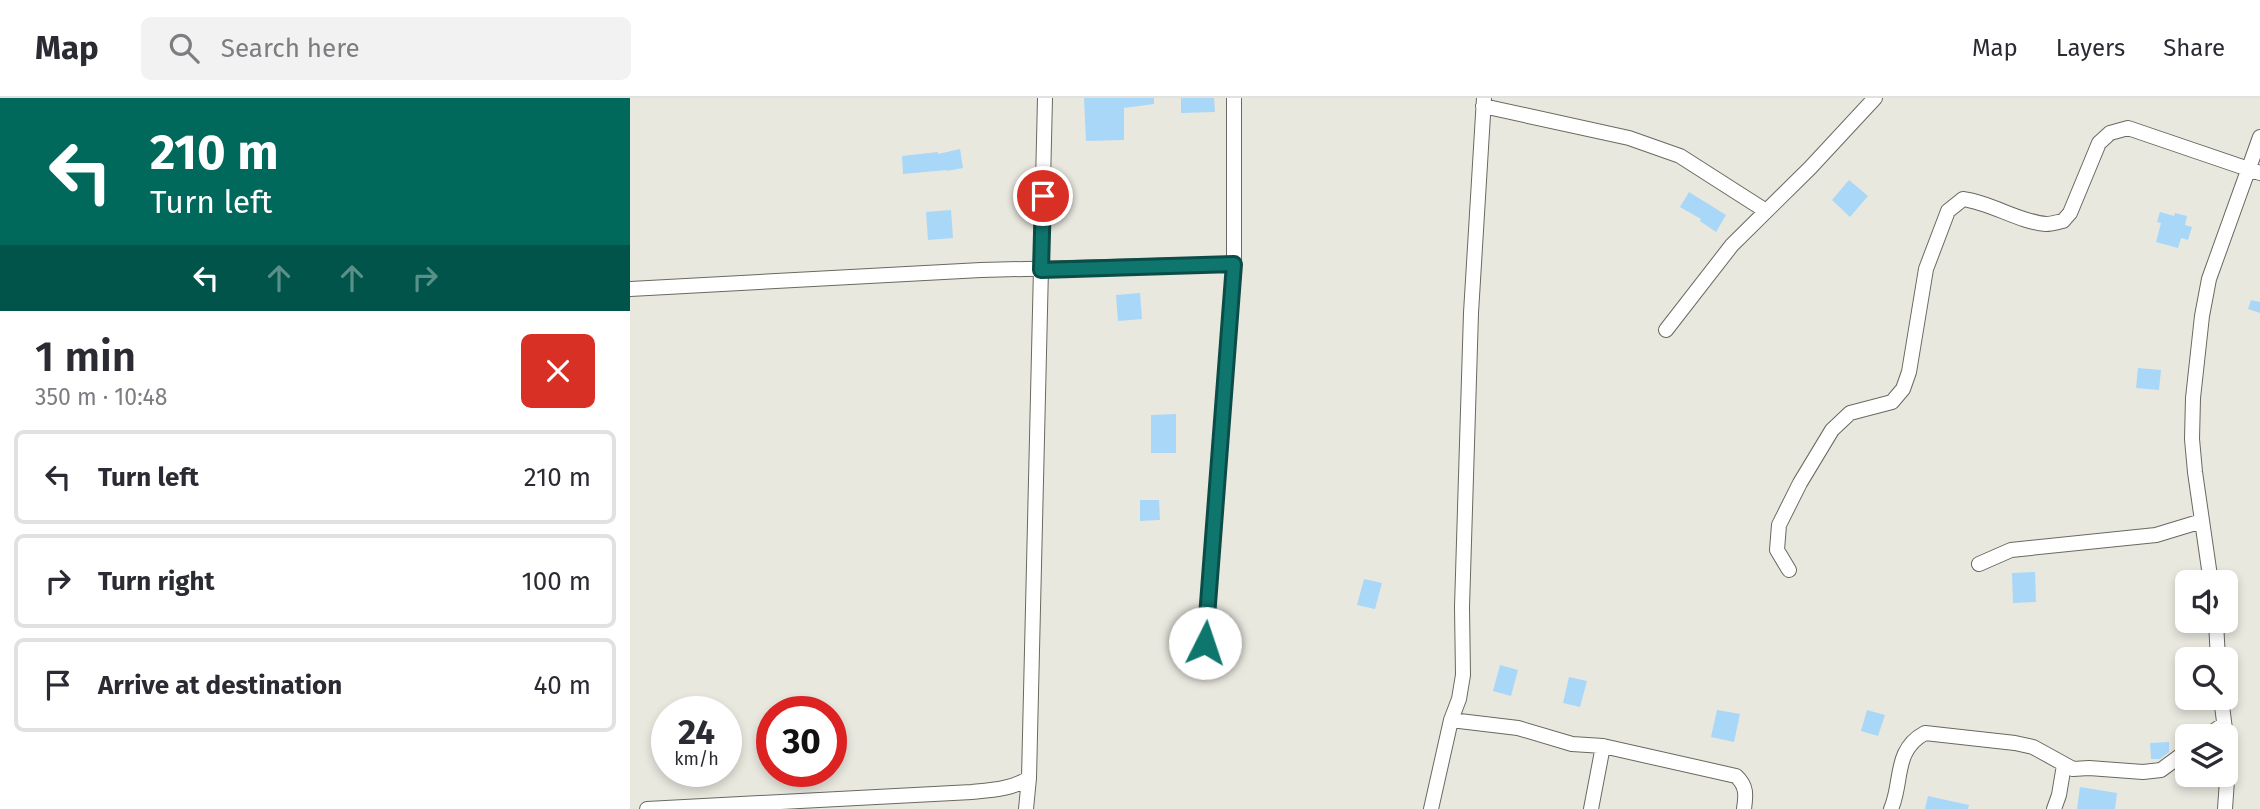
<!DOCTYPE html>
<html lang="en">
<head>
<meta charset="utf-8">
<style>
  :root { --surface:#fff; --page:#f2f2f3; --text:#2b2b33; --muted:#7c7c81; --line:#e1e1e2 }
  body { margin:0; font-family:"Fira Sans",sans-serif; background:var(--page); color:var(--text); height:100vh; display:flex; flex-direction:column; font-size:26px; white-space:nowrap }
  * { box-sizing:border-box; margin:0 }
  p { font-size:23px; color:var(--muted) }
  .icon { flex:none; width:38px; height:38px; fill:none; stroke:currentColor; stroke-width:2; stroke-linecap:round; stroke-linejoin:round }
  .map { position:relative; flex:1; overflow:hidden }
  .side { display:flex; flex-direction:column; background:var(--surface); width:630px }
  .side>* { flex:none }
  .banner { background:#00695c; color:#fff; overflow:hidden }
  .controls { position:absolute; left:1545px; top:472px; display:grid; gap:14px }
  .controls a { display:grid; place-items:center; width:63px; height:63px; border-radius:10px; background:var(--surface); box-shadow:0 4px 10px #0003; font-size:35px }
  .speed { position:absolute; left:21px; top:598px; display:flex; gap:14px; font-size:35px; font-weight:700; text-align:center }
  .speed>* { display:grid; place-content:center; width:91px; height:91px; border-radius:50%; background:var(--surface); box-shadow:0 4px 10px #0003; line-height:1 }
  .speed small { font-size:18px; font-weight:400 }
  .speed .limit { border:10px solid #d22; background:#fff; color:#111 }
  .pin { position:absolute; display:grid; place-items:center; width:60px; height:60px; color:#fff; margin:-30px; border:4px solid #fff; border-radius:50%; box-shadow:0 2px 7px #0007 }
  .me { position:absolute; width:77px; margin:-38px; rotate:4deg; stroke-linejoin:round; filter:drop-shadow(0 0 5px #0008) }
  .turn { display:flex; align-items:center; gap:24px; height:147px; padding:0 35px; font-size:32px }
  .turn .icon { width:91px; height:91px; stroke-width:2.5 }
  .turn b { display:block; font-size:49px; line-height:60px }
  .lanes { display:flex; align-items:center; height:66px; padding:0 35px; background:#0003; justify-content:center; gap:35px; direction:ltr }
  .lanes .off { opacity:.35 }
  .round { display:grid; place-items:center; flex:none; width:74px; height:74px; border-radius:10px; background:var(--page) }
  .headline { display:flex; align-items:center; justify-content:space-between; height:119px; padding:0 35px }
  h1 { font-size:42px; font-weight:600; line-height:52px }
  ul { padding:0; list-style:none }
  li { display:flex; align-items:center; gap:21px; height:94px; margin:0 14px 10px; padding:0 21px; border:4px solid var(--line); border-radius:10px }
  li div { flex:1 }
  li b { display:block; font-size:26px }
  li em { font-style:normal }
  header { display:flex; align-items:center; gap:42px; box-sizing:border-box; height:98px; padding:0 35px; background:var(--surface); border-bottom:2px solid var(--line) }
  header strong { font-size:33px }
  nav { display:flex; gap:38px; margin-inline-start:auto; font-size:24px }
  .search { width:490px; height:63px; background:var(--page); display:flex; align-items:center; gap:18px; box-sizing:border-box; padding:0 24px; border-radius:10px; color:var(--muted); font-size:26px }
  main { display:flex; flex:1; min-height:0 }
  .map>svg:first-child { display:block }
</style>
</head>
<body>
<header>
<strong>Map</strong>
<div class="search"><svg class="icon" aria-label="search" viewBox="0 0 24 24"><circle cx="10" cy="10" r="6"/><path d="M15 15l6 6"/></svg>Search here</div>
<nav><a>Map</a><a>Layers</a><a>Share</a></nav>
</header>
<main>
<section class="side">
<div class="banner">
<div class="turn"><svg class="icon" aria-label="left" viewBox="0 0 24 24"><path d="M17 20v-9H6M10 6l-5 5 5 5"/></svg><div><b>210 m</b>Turn left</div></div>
<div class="lanes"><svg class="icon" aria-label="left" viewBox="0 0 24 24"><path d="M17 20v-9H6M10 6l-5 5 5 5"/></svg><svg class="icon off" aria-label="ahead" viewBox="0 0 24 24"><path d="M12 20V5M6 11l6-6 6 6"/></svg><svg class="icon off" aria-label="ahead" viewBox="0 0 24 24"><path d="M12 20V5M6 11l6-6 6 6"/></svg><svg class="icon off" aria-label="right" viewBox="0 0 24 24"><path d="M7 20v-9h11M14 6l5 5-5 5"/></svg></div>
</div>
<div class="headline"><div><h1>1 min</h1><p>350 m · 10:48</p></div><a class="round" style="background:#d93025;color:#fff"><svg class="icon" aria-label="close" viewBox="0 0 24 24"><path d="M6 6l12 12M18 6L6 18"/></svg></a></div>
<ul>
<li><svg class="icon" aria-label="left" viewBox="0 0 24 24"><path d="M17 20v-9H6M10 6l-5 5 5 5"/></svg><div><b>Turn left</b></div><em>210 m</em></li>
<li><svg class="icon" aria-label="right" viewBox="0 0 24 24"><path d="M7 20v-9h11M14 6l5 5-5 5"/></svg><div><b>Turn right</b></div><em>100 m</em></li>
<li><svg class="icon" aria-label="arrive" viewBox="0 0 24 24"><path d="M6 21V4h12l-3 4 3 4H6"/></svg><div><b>Arrive at destination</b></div><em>40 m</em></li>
</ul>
</section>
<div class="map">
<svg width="1630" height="711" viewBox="0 0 1630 711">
  <rect width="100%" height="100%" fill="#e8e8df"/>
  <path fill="#a9d7f8" d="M454 0H524V6L494 10V42L456 43Z
    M551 0H584L585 14 551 15Z
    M330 51 333 70 317 73V72L273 76 272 58 308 54V56Z
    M1219 82 1238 98 1220 119 1202 102Z
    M1059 94 1096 117 1086 134 1070 123 1071 121 1050 109Z
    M321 112 323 140 298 142 296 114Z
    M1530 114 1544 118 1545 115 1557 118 1555 127 1562 129 1558 142 1551 140 1548 150 1526 144 1531 125 1527 124Z
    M510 195 512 221 488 223 486 197Z
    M1621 202 1630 204V215L1618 211Z
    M1508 270 1531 272 1529 292 1506 290Z
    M546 316V355H521V317Z
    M510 402H529L530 422 510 423Z
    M1405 474 1406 504 1383 505 1382 475Z
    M734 481 752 485 745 511 727 507Z
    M870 567 888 572 881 598 863 593Z
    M939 579 957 583 950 609 933 605Z
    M1087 612 1110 616 1104 644 1081 639Z
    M1237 612 1255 617 1248 638 1231 633Z
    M1539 644V654L1530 661H1521L1520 645Z
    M1450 689 1487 695 1485 711H1447Z
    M1298 698 1339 707 1338 711H1295Z"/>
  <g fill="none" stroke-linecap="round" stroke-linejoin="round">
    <defs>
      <path id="minor" d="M853 8 999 40 1050 58 1136 113
        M0 191 351 172 604 166
        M1036 232 1102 147 1180 70 1245 0
        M1349 466 1381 452 1526 437 1572 423
        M1159 472 1147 452 1149 427 1170 385 1202 332 1220 315 1262 304 1273 291 1279 274 1296 171 1318 113 1333 101C1362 105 1389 124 1416 126 1421 126 1428 124 1433 123L1440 115 1469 45 1480 35 1498 30 1630 75
        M1581 485 1565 374 1562 341 1563 300 1572 218 1579 181 1630 39
        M1586 523 1588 562
        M575 545 604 166V0
        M1591 600 1596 639
        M821 622 888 630 942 646 973 648 1106 678C1117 688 1116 697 1114 711
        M1575 639 1594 626
        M17 711 342 694C363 692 382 691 399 680L415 0
        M396 711 399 680
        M801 711 821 622 829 601 833 577 832 509 841 215 854 0
        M961 711 973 648
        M1261 711C1273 684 1263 652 1295 635L1385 645 1403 649 1443 671 1459 670 1513 674 1531 672 1558 652
        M1424 711 1429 697 1434 667
        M1595 711 1599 653 1596 639"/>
    </defs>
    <use href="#minor" stroke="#696961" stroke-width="16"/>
    <use href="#minor" stroke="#fff" stroke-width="14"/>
  </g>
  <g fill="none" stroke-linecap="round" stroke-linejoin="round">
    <defs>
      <path id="route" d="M413 98 411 172 604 166 575 545"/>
    </defs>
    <use href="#route" stroke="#0a4d48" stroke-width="18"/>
    <use href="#route" stroke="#0f766e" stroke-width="12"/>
  </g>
</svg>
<div class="controls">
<a><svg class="icon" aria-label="sound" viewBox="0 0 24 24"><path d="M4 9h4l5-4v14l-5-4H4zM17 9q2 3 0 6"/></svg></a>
<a><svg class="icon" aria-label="search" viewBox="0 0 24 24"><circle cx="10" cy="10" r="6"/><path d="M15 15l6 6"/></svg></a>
<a><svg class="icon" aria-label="layers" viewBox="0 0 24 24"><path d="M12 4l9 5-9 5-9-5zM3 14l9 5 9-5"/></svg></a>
</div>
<div class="speed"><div>24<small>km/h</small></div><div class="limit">30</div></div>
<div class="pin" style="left:413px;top:98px;background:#d93025"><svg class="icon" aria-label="arrive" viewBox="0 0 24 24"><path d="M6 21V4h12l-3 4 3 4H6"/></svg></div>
<svg class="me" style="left:575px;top:545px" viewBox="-20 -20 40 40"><circle r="19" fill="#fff"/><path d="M0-13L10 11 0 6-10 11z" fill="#0f766e"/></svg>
</div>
</main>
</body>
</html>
